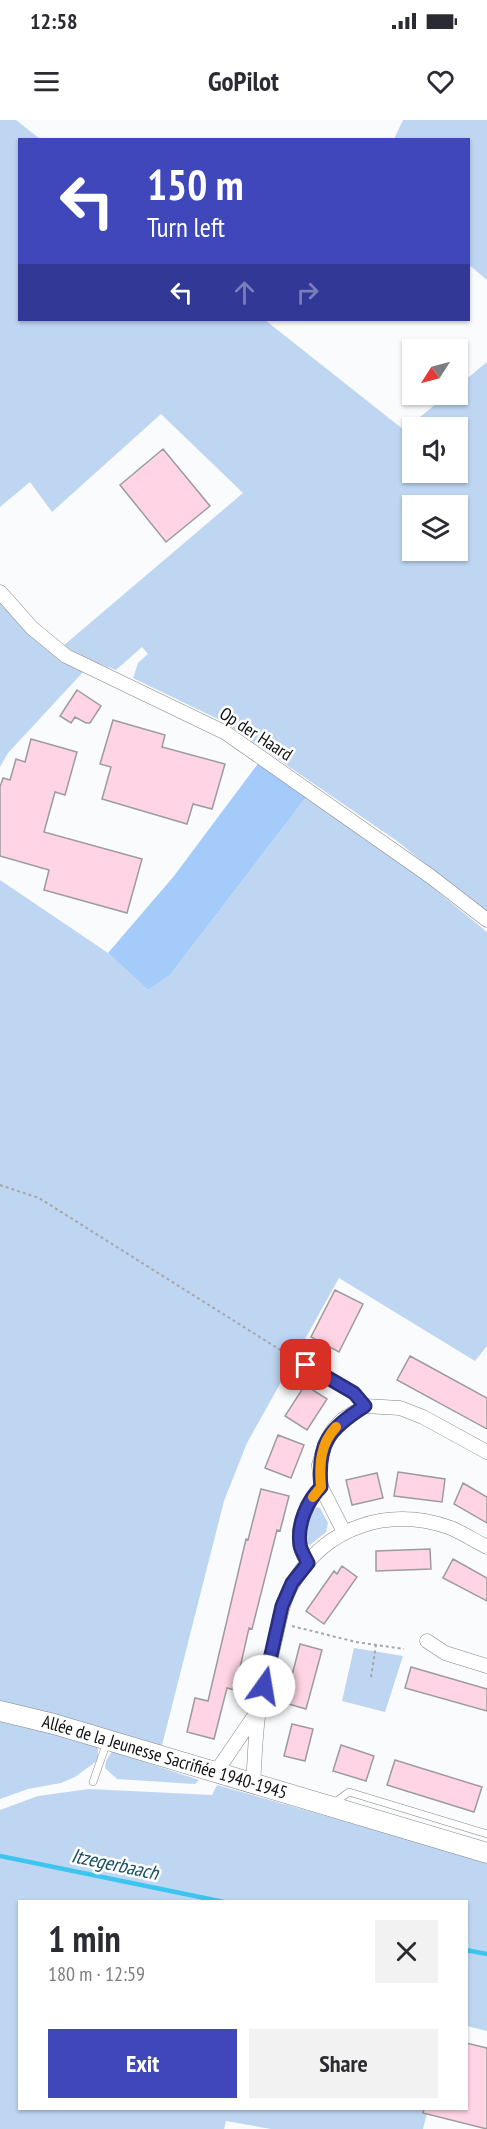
<!DOCTYPE html>
<html lang="en">
<head>
<meta charset="utf-8">
<style>
  :root { --surface:#fff; --page:#f2f2f3; --text:#2b2b33; --muted:#7c7c81; --accent:#3f47bb }
  body { margin:0; font-family:"PT Sans Narrow",sans-serif; background:var(--page); color:var(--text); height:100vh; display:flex; flex-direction:column; font-size:22px; white-space:nowrap }
  * { box-sizing:border-box; margin:0 }
  p { font-size:20px; color:var(--muted) }
  .icon { flex:none; width:33px; height:33px; fill:none; stroke:currentColor; stroke-width:2; stroke-linecap:round; stroke-linejoin:round }
  .map { position:relative; flex:1; overflow:hidden }
  .side { position:absolute; left:18px; top:1780px; width:450px; height:210px; display:flex; flex-direction:column; background:var(--surface); border-radius:0px; box-shadow:0 2px 4px #0004 }
  .side>* { flex:none }
  .top-card { position:absolute; left:18px; top:18px; width:452px; height:183px; border-radius:0px; box-shadow:0 2px 4px #0004; background:#3f47bb; color:#fff; overflow:hidden }
  .needle { width:39px; rotate:234deg }
  .buttons { position:absolute; left:402px; top:219px; display:grid; gap:12px }
  .buttons a { display:grid; place-items:center; width:66px; height:66px; border-radius:0px; background:var(--surface); box-shadow:0 2px 4px #0004; font-size:30px }
  .pin { position:absolute; display:grid; place-items:center; width:51px; height:51px; color:#fff; margin:-26px; border-radius:12px; box-shadow:0 3px 9px #0006 }
  .me { position:absolute; width:66px; margin:-33px; rotate:13deg; stroke-linejoin:round; filter:drop-shadow(0 0 4px #0008) }
  .turn { display:flex; align-items:center; gap:21px; height:126px; padding:0 30px; font-size:27px }
  .turn .icon { width:78px; height:78px; stroke-width:2.5 }
  .turn b { display:block; font-size:42px; line-height:51px }
  .lanes { display:flex; align-items:center; height:57px; padding:0 30px; background:#0003; justify-content:center; gap:30px; direction:ltr }
  .lanes .off { opacity:.35 }
  .round { display:grid; place-items:center; flex:none; width:63px; height:63px; border-radius:0px; background:var(--page) }
  .head { display:flex; align-items:center; justify-content:space-between; height:102px; padding:0 30px }
  h1 { font-size:36px; font-weight:700; line-height:45px }
  .action { display:flex; gap:12px; margin-top:auto; padding:12px 30px }
  .action a { flex:1; height:69px; border-radius:0px; background:var(--accent); color:#fff; font-size:24px; font-weight:700; line-height:69px; text-align:center }
  .action a+a { background:var(--page); color:var(--text) }
  .status { display:flex; justify-content:space-between; align-items:center; height:42px; padding:0 30px; background:var(--surface); direction:ltr }
  .status svg { height:16px; fill:currentColor }
  header { display:flex; justify-content:space-between; align-items:center; height:78px; padding:0 30px; background:var(--surface); font-size:27px; font-weight:700 }
  .map>svg:first-child { display:block }
</style>
</head>
<body>
<div class="status"><b>12:58</b><svg viewBox="0 0 49 12"><path d="M0 12V9h3v3zM5 12V6h3v6zM10 12V3h3v9zM15 12V0h3v12zM26 1h20v11H26zM47 4h2v5h-2z"/></svg></div>
<header><svg class="icon" aria-label="menu" viewBox="0 0 24 24"><path d="M4 6h16M4 12h16M4 18h16"/></svg>GoPilot<svg class="icon" aria-label="heart" viewBox="0 0 24 24"><path d="M12 20l-8-8c-3-5 5-10 8-4 3-6 11-1 8 4z"/></svg></header>
<div class="map">
<svg width="487" height="2009" viewBox="0 0 487 2009">
  <rect width="100%" height="100%" fill="#fafbfc"/>
  <path fill="#bed6f2" fill-rule="evenodd" d="M0 0H16L40 19 20 20V200H265L404 310 447 275 458 274V266L487 242V794L397 721 224 602 133 558 138 543 148 534 142 527 116 550 99 544 63 526 243 373 161 294 52 392 30 362 0 387ZM412 308H458V352H412ZM412 386H458V430H412Z
    M403 0H487V160L468 144V20L394 19Z
    M0 478 21 505 50 532 84 551 8 633 0 647Z
    M307 676 410 749 487 812V1226L475 1241 339 1158 247 1323 224 1381 161 1629 106 1612 98 1629V1640L75 1657 61 1663 28 1669 0 1679V760L108 833 148 870 170 855Z
    M317 1387 320 1388 328 1403 326 1412 310 1425 305 1422C307 1410 307 1394 317 1387Z
    M354 1528 403 1536 385 1592 342 1581Z
    M112 1631 199 1660 195 1664 117 1659 105 1648 106 1641Z
    M217 1665 487 1742V1911L467 1906 466 1782H20V1989H428L423 2009H271L226 2001 224 2009H0V1690L38 1676 89 1669 212 1675Z"/>
  <path fill="#a4cbf9" d="M260 641 307 676 170 855 148 870 108 833 174 756Z"/>
  <g fill="none" stroke-linecap="round" stroke-linejoin="round">
    <path stroke="#3cc5ef" stroke-width="4.5" d="M0 1736 224 1782
      M466 1830 487 1834"/>
  </g>
  <path fill="#ffd4e4" stroke="#9d9c9c" stroke-width="1.5" d="M163 329 210 386 166 422 120 365Z
    M77 570 101 586 90 603H86L75 597 71 603 60 596Z
    M113 600 165 615 162 627 225 644 212 689 193 684 187 704 102 679 111 647 100 644Z
    M31 619 77 632 65 675 55 672 44 712 142 739 127 793 44 770 49 750 0 736V667L3 658 10 660 16 639 25 642Z
    M335 1170 363 1184 339 1232 311 1217Z
    M410 1236 487 1278V1309L397 1260Z
    M305 1265 327 1279 307 1310 285 1296Z
    M278 1315 304 1325 291 1358 265 1348Z
    M398 1352 445 1359 442 1382 394 1376Z
    M377 1353 383 1378 352 1385 346 1360Z
    M463 1363 487 1377V1403L454 1384Z
    M261 1369 289 1376 280 1411 277 1410 252 1509 249 1508 235 1570 227 1568 214 1619 187 1612 195 1578 208 1581 246 1419 248 1420Z
    M430 1429 431 1449 376 1451V1431Z
    M453 1439 487 1458V1481L443 1458Z
    M342 1446 357 1457 324 1504 306 1491 334 1451 337 1454Z
    M300 1524 322 1530 306 1589 285 1583Z
    M411 1547 487 1569V1591L405 1568Z
    M292 1604 313 1609 305 1641 284 1636Z
    M341 1625 374 1636 366 1661 333 1651Z
    M395 1640 482 1667 474 1692 387 1665Z
    M466 1923 487 1928V2009L423 1993 424 1989H466Z"/>
  <g fill="none" stroke-linecap="round" stroke-linejoin="round">
    <defs>
      <path id="service" d="M290 1236 354 1273 365 1286
        M93 1662 107 1622
        M334 1683 349 1672 487 1714"/>
      <path id="minor" d="M0 472 32 508 66 536 226 613 430 756 487 800
        M344 1412 321 1367 319 1345 325 1324 333 1310 342 1300 365 1286 400 1288 423 1297 487 1332
        M307 1443C305 1437 301 1431 300 1425 297 1404 307 1382 321 1367
        M427 1521 445 1533 487 1546
        M216 1652 257 1592
        M253 1663C255 1639 255 1614 259 1590 262 1568 269 1546 274 1524 279 1503 282 1481 293 1463 326 1406 389 1386 451 1408 463 1413 475 1421 487 1427"/>
      <g id="secondary">
        <path id="s1" d="M0 1591 54 1604 487 1733"/>
      </g>
    </defs>
    <use href="#service" stroke="#848586" stroke-width="8"/>
    <use href="#minor" stroke="#848586" stroke-width="15"/>
    <use href="#secondary" stroke="#848586" stroke-width="21"/>
    <path stroke="#a6a7a8" stroke-width="2" stroke-dasharray="3 3" stroke-linecap="butt" d="M0 1065 39 1078 282 1231
      M292 1506 356 1522 404 1529
      M371 1557 376 1525"/>
    <use href="#service" stroke="#fff" stroke-width="7"/>
    <use href="#minor" stroke="#fff" stroke-width="14"/>
    <use href="#secondary" stroke="#fff" stroke-width="20"/>
  </g>
  <g fill="none" stroke-linecap="round" stroke-linejoin="round">
    <defs>
      <path id="route" d="M264 1566 282 1486 292 1463 308 1443C305 1437 301 1431 300 1425 297 1404 307 1381 321 1367 317 1323 329 1309 365 1286L354 1273 306 1245"/>
    </defs>
    <use href="#route" stroke="#292e7a" stroke-width="15"/>
    <use href="#route" stroke="#3f47bb" stroke-width="10"/>
    <path stroke="#f59e0b" stroke-width="10" d="M313 1377 321 1367C319 1345 320 1324 336 1307"/>
  </g>
  <g text-anchor="middle" stroke-width="5" stroke-linejoin="round" paint-order="stroke">
    <g font-size="18" fill="#0f1010" stroke="#fff">
      <text transform="translate(256 614) rotate(33)" y="6">Op der Haard</text>
      <text dy="6" stroke="none"><textPath href="#s1" startOffset="171">Allée de la Jeunesse Sacrifiée 1940-1945</textPath></text>
    </g>
    <g font-size="20" font-style="italic" fill="#184f61" stroke="#fff">
      <text transform="translate(115 1744) rotate(12)" y="7">Itzegerbaach</text>
    </g>
  </g>
</svg>
<div class="buttons">
<a><svg class="needle" viewBox="-14 -14 28 28"><path d="M0-13l5 13h-10z" fill="#e53935"/><path d="M0 13l5-13h-10z" fill="#7c7c81"/></svg></a>
<a><svg class="icon" aria-label="sound" viewBox="0 0 24 24"><path d="M4 9h4l5-4v14l-5-4H4zM17 9q2 3 0 6"/></svg></a>
<a><svg class="icon" aria-label="layers" viewBox="0 0 24 24"><path d="M12 4l9 5-9 5-9-5zM3 14l9 5 9-5"/></svg></a>
</div>
<div class="pin" style="left:306px;top:1245px;background:#d93025"><svg class="icon" aria-label="arrive" viewBox="0 0 24 24"><path d="M6 21V4h12l-3 4 3 4H6"/></svg></div>
<svg class="me" style="left:264px;top:1566px" viewBox="-20 -20 40 40"><circle r="19" fill="#fff"/><path d="M0-13L10 11 0 6-10 11z" fill="#3f47bb"/></svg>
<div class="top-card">
<div class="turn"><svg class="icon" aria-label="left" viewBox="0 0 24 24"><path d="M17 20v-9H6M10 6l-5 5 5 5"/></svg><div><b>150 m</b>Turn left</div></div>
<div class="lanes"><svg class="icon" aria-label="left" viewBox="0 0 24 24"><path d="M17 20v-9H6M10 6l-5 5 5 5"/></svg><svg class="icon off" aria-label="ahead" viewBox="0 0 24 24"><path d="M12 20V5M6 11l6-6 6 6"/></svg><svg class="icon off" aria-label="right" viewBox="0 0 24 24"><path d="M7 20v-9h11M14 6l5 5-5 5"/></svg></div>
</div>
<section class="side">
<div class="head"><div><h1>1 min</h1><p>180 m · 12:59</p></div><a class="round"><svg class="icon" aria-label="close" viewBox="0 0 24 24"><path d="M6 6l12 12M18 6L6 18"/></svg></a></div>
<div class="action"><a>Exit</a><a>Share</a></div>
</section>
</div>
</body>
</html>
